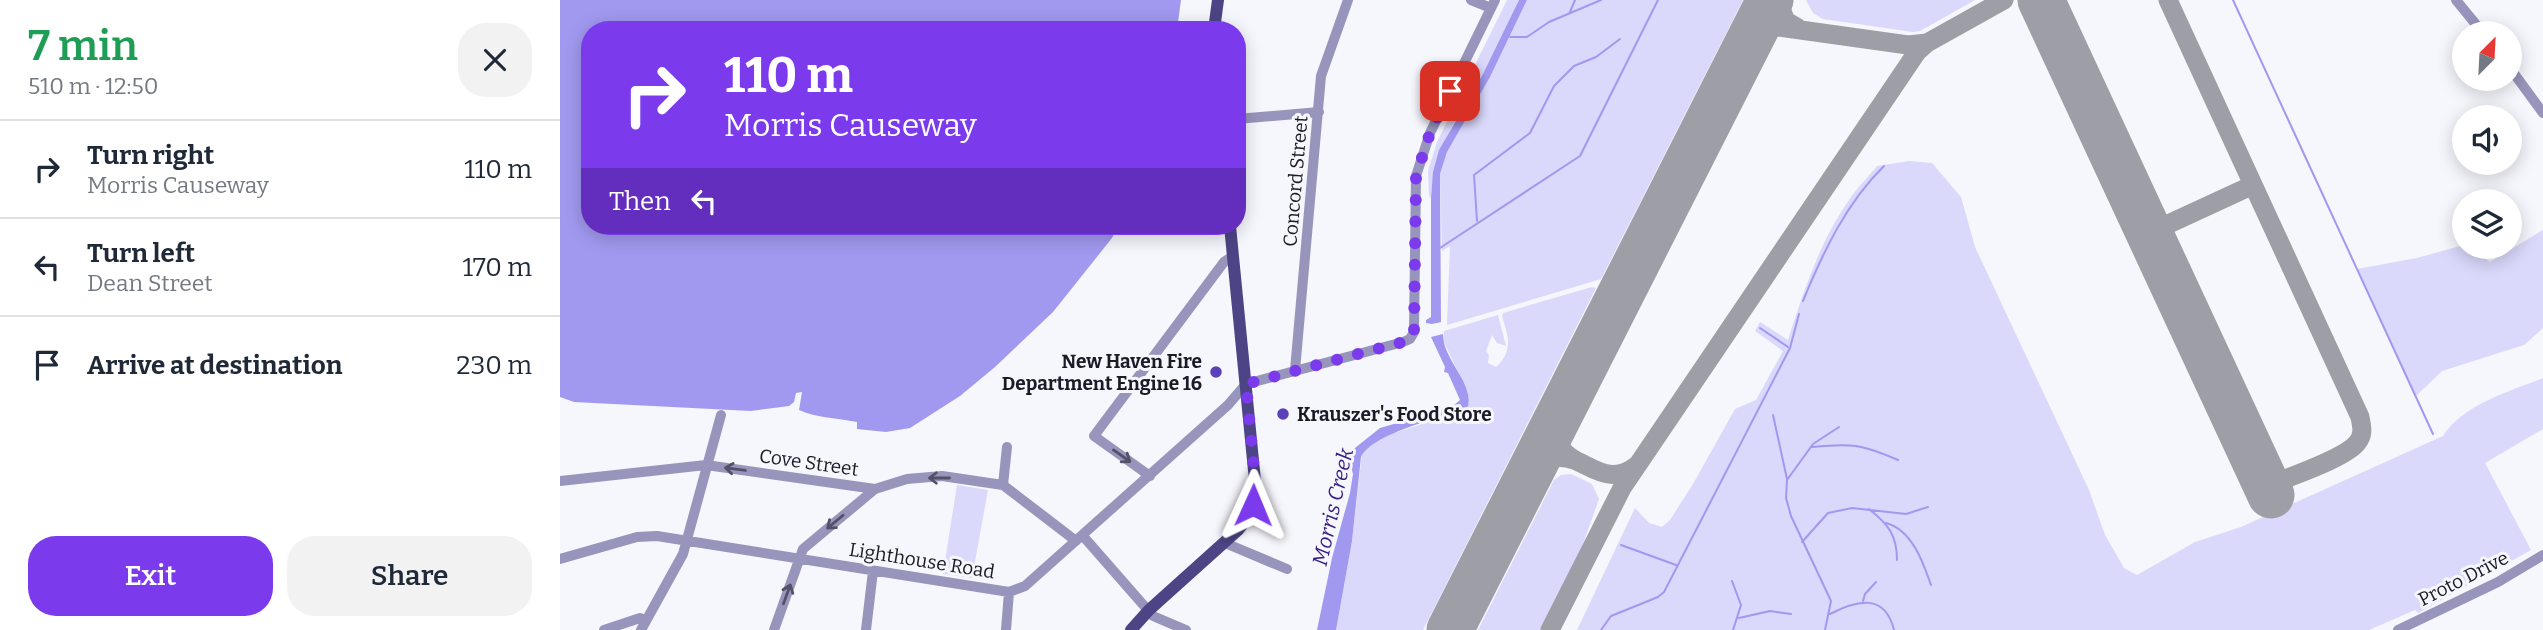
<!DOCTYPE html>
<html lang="en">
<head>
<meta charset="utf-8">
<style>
  :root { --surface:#fff; --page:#f2f2f3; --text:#1f2937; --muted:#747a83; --line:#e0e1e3; --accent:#7c3aed }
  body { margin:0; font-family:Bitter,serif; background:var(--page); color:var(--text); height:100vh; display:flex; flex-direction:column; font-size:26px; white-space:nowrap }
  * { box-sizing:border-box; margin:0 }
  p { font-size:23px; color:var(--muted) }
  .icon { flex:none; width:38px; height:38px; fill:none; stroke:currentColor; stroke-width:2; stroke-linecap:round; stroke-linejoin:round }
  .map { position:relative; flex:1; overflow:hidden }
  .details { display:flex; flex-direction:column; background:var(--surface); width:560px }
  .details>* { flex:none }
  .guide { position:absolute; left:21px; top:21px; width:665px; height:214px; border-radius:28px; box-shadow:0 4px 18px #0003; background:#7c3aed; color:#fff; overflow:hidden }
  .needle { width:46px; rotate:24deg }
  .controls { position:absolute; left:1892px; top:21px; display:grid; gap:14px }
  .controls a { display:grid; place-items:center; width:70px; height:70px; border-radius:50%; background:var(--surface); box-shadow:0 4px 18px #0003; font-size:35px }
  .pin { position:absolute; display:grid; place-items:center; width:60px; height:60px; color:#fff; margin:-30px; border-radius:14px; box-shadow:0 4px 10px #0006 }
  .me { position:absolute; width:77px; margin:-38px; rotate:1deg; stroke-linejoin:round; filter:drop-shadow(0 0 5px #0008) }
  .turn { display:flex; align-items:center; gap:24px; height:147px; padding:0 28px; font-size:32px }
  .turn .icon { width:91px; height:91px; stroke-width:2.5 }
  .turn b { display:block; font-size:49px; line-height:60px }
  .then { display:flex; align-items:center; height:66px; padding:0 28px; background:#0003; gap:14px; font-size:26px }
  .round { display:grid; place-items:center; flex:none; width:74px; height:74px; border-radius:28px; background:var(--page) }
  .head { display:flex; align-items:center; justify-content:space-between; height:119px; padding:0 28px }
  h1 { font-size:42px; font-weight:600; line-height:52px; color:#1e9e55 }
  .button { display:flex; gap:14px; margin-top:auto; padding:14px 28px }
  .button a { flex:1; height:80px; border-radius:28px; background:var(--accent); color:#fff; font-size:28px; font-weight:600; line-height:80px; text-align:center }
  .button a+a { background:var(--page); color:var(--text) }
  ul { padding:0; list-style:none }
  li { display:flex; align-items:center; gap:21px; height:98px; padding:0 28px; border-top:2px solid var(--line) }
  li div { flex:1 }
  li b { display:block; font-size:26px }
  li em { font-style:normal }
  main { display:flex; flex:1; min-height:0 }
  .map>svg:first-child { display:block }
</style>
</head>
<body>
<main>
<section class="details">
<div class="head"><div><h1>7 min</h1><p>510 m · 12:50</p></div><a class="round"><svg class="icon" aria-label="close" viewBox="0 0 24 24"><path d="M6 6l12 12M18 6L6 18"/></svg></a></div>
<ul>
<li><svg class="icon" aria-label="right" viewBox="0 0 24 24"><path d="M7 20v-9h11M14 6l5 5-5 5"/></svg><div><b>Turn right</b><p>Morris Causeway</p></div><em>110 m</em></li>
<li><svg class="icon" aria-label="left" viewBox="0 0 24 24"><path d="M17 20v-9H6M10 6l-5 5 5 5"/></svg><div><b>Turn left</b><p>Dean Street</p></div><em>170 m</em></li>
<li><svg class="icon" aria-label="arrive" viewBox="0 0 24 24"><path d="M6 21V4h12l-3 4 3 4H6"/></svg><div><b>Arrive at destination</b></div><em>230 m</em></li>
</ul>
<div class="button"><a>Exit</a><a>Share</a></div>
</section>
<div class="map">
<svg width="1983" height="630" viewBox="0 0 1983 630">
  <rect width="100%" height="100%" fill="#f6f6fd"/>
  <path fill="#dad8fb" d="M947 0H959C947 25 936 50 923 74 898 120 874 143 871 198L869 196 868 171 877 142Z
    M967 0H1183L1041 279 887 325 890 246 882 251 880 174 887 152 930 77Z
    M1246 0H1415L1360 31 1353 32 1263 19 1253 13Z
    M1349 161 1372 163 1401 197 1415 247 1529 490 1545 535 1564 568 1577 575 1635 542 1681 527 1883 436C1902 405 1950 391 1983 378V429L1925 463 1971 550 1858 613 1855 610 1809 630H1017L1075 508 1089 523 1102 527 1110 520 1133 484 1175 409 1196 400 1223 351 1195 331 1200 322 1228 340C1243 293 1260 241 1289 200 1297 188 1308 177 1317 166Z
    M1983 230V328L1964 345 1882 371 1855 397 1797 269 1857 258 1904 245 1912 247 1930 262Z
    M1032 287 1036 288 863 630H776L792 541 802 454 808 447 831 434 903 411 909 403 908 393 883 340 884 331 938 315 946 346 937 343 932 335 926 351 929 355 928 363 936 367C954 350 948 336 942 316L943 313Z
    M1011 474 1032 484 1039 499 1020 552 981 630H918L994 480 1001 475Z
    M397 485 428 490 412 578 383 574Z"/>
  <path fill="#a199ef" d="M0 0H621L617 30H30V226H558L552 238 493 312 435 367 400 396 350 428 326 432 297 429V422C277 418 257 418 239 410L242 392 236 393 234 402 229 406 191 411 14 402 0 397Z
    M959 0H967L930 77 887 152 880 174 881 322 872 324 866 323V320L871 317V198L873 172 879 150 923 74Z
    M883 334C882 358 914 384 908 406L903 411C879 417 811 435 801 457L792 541 776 630H757L772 558 790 493 793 474 790 462 795 448 820 428 892 407 900 400 888 373 884 372 885 367 871 337Z"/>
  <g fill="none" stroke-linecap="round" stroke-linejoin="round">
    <path stroke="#a199ef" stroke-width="2" d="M1673 0 1873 434
      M1010 12 1015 0
      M950 37H967L989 22 1041 0
      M917 221 914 175 970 133 994 86 1014 66 1036 57 1060 39
      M880 248 1020 156 1098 0
      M1243 301C1263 252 1287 202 1324 166
      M1200 328 1228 347
      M1213 415 1227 479
      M1252 447C1291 443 1301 444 1338 460
      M1309 509C1328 524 1337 535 1337 560
      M1326 523C1352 530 1363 562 1371 585
      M1242 542 1268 513 1292 508 1346 514 1368 507
      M1061 545 1116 565
      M1172 581 1181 605 1173 630
      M1303 601 1305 594 1316 582
      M1270 614C1297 600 1325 593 1334 630
      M1179 618 1210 611 1231 614
      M1041 630 1051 616 1098 597 1104 592 1230 348 1239 314
      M1265 630 1271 601 1231 516 1226 498 1227 480 1253 444 1279 427"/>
    <path stroke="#9e9ea7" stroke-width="19" d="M1217 0 1226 21 1238 28
      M1608 0 1800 417C1802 427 1804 435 1797 443 1784 459 1727 478 1706 486
      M1189 42 1205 29 1219 27 1348 45 1367 43
      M1589 233 1693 185
      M996 421C997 431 997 441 1002 449 1007 457 1017 461 1025 465 1044 475 1059 480 1077 465
      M971 471C985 459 996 454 1014 460
      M990 630 1062 488 1357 52 1367 43 1444 0"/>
    <path stroke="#9e9ea7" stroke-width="47" d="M1481 0 1711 495
      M890 630 1210 0"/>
    <path stroke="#9795bb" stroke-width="10" d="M911 0 931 8
      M1896 0 1923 33
      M1950 68 1983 113
      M677 119 759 112
      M735 370 761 76 788 0
      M590 476 534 436 664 262 673 256
      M0 481 146 465 315 489 347 479 382 476 443 485 516 541
      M443 485 447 447
      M523 536 593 616 626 630
      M665 543 727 569
      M0 559 77 537 97 536 449 592 465 586 668 405 686 384 843 342 850 339 854 332 856 176 870 133 935 0
      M44 630 80 618 86 621
      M81 630 123 554 161 415
      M214 630 243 549 315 489
      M306 630 313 571
      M446 630 449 592
      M1838 630 1938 582 1983 555"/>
    <path stroke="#4d4485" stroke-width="12" d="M654 30 658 0
      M571 630 589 610 678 530 688 517 696 491 670 226"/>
  </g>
  <defs><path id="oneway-shaft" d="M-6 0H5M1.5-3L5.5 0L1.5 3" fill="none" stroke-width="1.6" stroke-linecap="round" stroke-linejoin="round" transform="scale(1.75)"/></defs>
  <g stroke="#535168">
    <use href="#oneway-shaft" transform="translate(562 456) rotate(35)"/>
    <use href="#oneway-shaft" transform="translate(175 469) rotate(-172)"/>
    <use href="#oneway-shaft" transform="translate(379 478) rotate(-180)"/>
    <use href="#oneway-shaft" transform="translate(275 522) rotate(140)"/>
    <use href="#oneway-shaft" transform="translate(227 594) rotate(-70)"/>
  </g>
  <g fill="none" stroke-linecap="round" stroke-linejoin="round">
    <path stroke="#7c3aed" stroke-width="12" stroke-dasharray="0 21.6" d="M693 505 696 491 686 384 843 342 850 339 854 332 856 176 870 133 890 91"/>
  </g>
  <g fill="#5a41b9" stroke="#f6f6fd" stroke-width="2.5">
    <circle cx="656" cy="372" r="7"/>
    <circle cx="723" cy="414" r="7"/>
  </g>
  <g text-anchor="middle" stroke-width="6" stroke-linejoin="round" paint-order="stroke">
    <g font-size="19" fill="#1b1a25" stroke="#f6f6fd">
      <text transform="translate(735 181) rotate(-85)" y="7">Concord Street</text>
      <text transform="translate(249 462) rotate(8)" y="7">Cove Street</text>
      <text transform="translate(362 560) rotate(9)" y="7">Lighthouse Road</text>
      <text transform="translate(1903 578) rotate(-27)" y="7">Proto Drive</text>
    </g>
    <g font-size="19" font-weight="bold" fill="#1b1a25" stroke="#f6f6fd" text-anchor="end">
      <text x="642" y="368">New Haven Fire<tspan x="642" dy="22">Department Engine 16</tspan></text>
      <text x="737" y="421" text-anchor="start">Krauszer's Food Store</text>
    </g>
    <g font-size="21" font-style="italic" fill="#381e80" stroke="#f6f6fd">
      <text transform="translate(773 507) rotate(-77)" y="7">Morris Creek</text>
    </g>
  </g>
</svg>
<div class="controls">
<a><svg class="needle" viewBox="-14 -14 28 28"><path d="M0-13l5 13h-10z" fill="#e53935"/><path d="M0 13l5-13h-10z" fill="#747a83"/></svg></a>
<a><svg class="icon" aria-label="sound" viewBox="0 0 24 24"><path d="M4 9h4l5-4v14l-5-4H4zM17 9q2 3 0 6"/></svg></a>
<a><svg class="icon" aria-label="layers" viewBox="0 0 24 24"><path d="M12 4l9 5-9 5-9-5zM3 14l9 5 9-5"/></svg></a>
</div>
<div class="pin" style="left:890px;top:91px;background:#d93025"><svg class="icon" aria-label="arrive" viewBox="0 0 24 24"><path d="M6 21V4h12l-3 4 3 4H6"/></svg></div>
<svg class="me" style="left:693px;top:505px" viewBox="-20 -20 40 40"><path d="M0-17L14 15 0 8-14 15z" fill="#7c3aed" stroke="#fff" stroke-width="4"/></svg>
<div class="guide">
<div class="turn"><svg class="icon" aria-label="right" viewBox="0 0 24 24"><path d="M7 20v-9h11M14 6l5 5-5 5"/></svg><div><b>110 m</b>Morris Causeway</div></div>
<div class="then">Then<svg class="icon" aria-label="left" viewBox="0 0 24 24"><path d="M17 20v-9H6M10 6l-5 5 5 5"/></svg></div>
</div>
</div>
</main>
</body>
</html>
